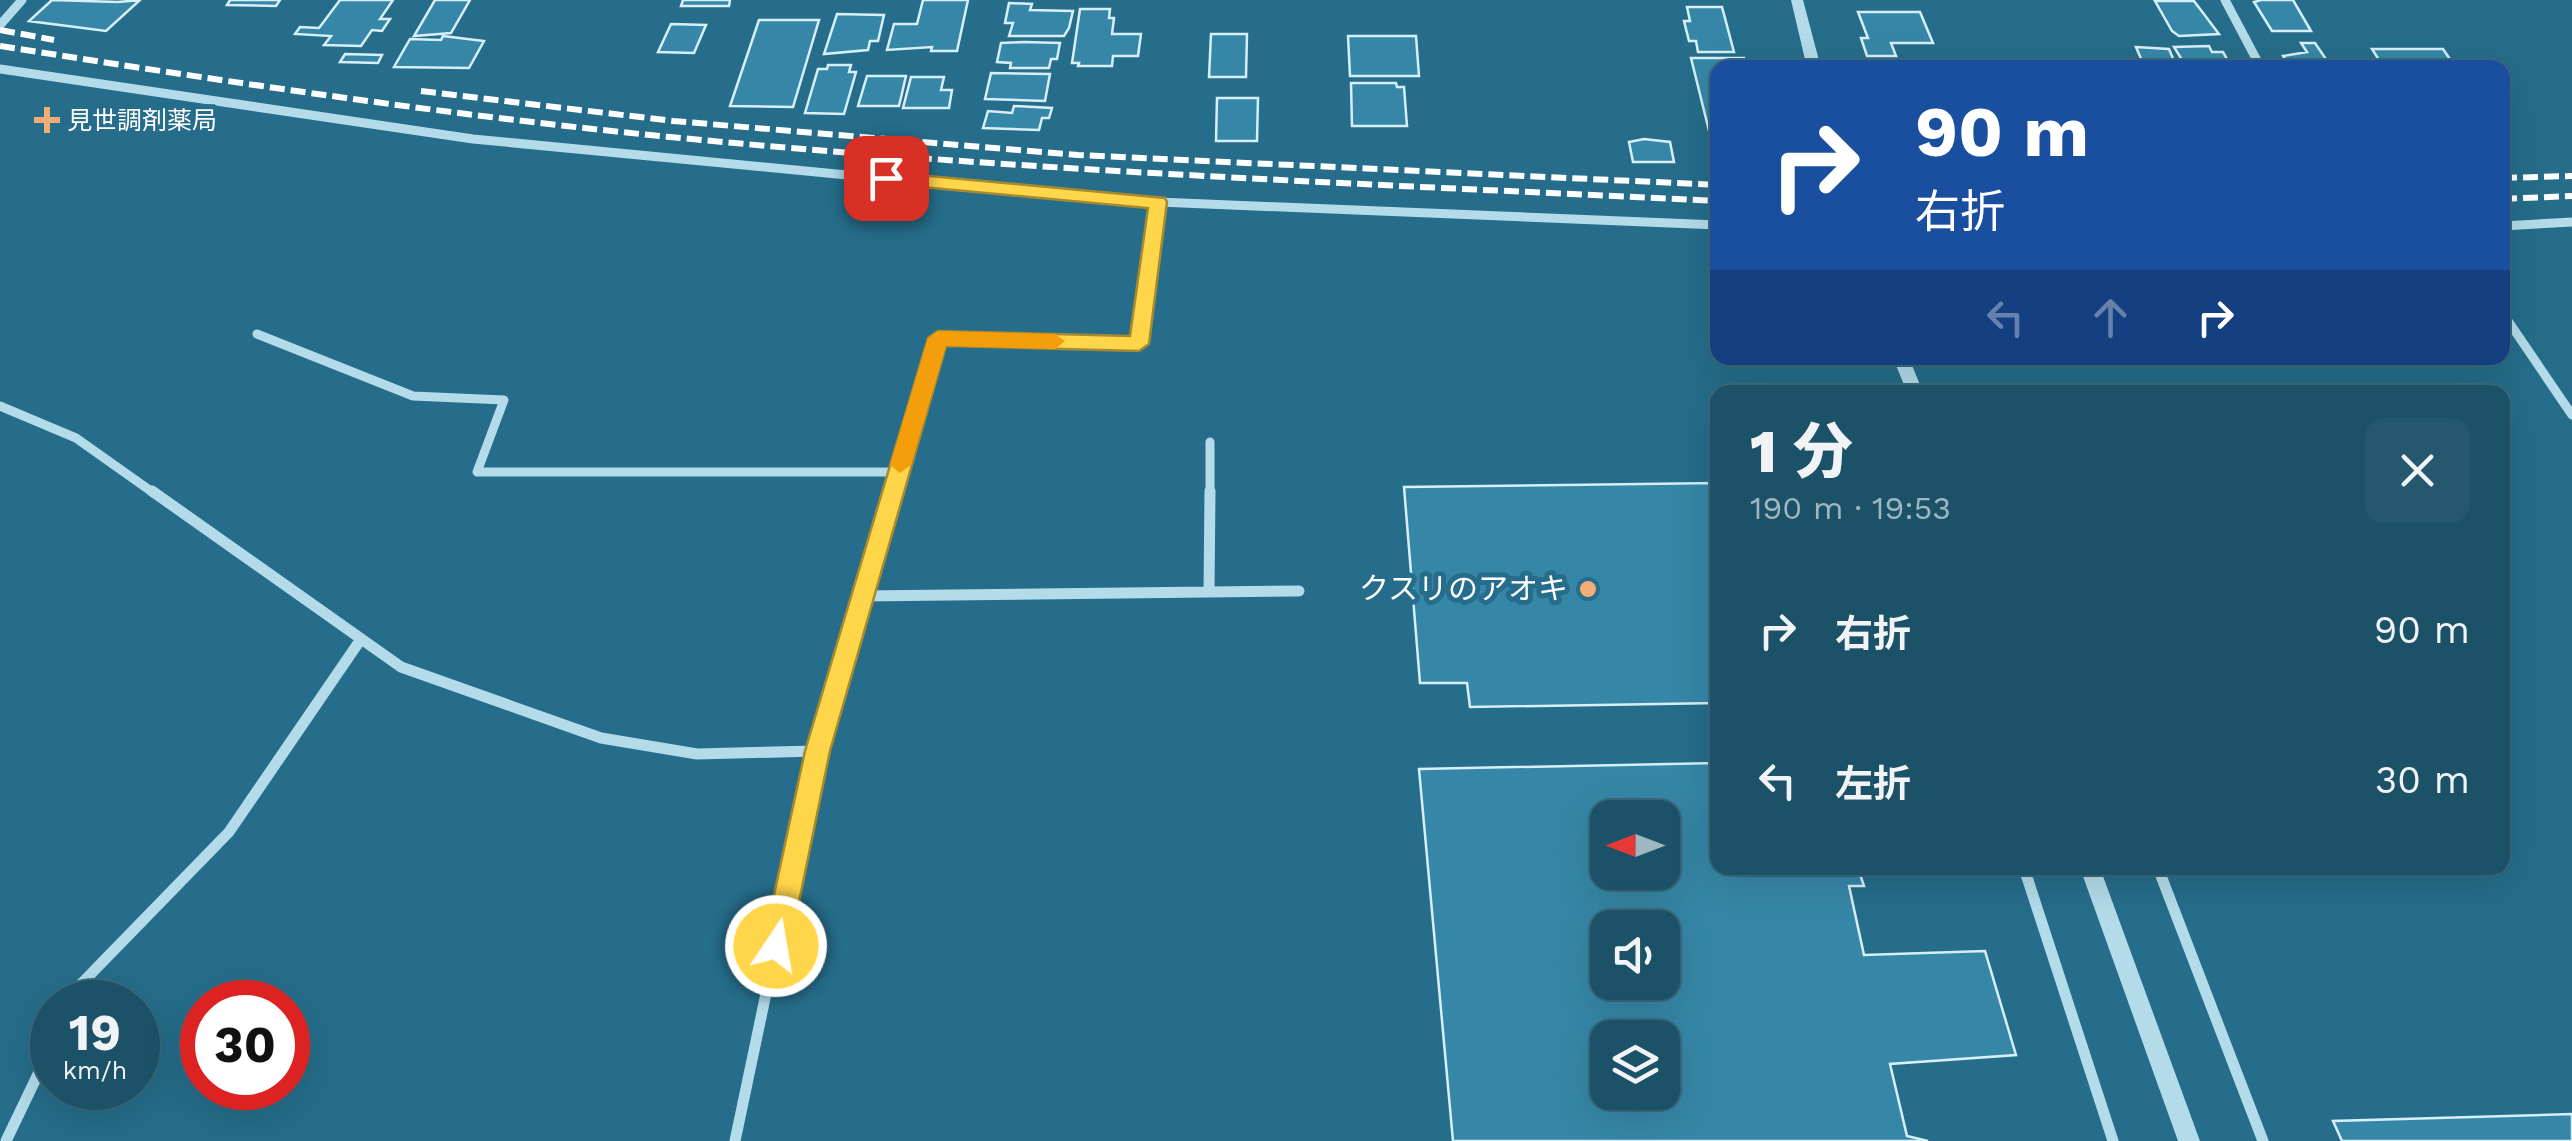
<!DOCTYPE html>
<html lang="ja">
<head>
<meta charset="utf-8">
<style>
  :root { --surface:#1c5268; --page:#25586e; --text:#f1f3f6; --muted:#a0b6c0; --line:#3a697c }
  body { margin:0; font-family:"Work Sans","Noto Sans JP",sans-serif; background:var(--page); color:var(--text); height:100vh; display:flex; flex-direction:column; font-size:38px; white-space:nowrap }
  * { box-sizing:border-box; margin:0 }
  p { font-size:32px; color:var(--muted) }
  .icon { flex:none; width:55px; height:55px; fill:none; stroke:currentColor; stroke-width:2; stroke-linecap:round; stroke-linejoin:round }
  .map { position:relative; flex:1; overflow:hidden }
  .panel { position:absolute; left:1710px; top:385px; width:800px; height:490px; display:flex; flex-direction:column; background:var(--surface); border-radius:20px; box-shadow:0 10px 40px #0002,0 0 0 2px var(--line) }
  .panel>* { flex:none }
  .top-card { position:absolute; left:1710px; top:60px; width:800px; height:305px; border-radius:20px; box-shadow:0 10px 40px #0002,0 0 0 2px var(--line); background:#1a4fa0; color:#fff; overflow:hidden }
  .needle { width:65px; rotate:270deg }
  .fabs { position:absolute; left:1590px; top:800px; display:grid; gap:20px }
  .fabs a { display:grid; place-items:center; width:90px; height:90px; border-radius:20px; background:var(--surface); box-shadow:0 10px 40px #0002,0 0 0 2px var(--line); font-size:50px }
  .speed { position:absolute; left:30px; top:980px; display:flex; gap:20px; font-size:50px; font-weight:700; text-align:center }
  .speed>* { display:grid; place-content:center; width:130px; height:130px; border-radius:50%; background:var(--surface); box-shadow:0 10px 40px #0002,0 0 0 2px var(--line); line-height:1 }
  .speed small { font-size:25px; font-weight:400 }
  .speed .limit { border:15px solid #d22; background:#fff; color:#111 }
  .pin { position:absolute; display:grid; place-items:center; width:85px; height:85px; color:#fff; margin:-42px; border-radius:20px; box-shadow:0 5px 15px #0006 }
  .me { position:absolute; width:110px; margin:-55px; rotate:12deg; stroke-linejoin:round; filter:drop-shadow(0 0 8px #0008) }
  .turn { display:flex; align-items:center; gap:35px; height:210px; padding:0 40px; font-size:45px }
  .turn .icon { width:130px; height:130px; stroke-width:2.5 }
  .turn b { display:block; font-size:70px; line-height:85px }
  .lanes { display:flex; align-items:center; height:95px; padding:0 40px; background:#0003; justify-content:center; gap:50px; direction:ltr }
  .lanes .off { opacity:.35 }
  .round { display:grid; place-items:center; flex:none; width:105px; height:105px; border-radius:20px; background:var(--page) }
  .summary { display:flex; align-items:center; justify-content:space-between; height:170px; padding:0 40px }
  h1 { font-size:60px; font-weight:800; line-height:75px }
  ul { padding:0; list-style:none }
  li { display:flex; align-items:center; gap:30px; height:150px; padding:0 40px }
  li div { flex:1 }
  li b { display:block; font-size:38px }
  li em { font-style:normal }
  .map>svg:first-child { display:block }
</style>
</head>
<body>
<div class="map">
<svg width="2572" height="1141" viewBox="0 0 2572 1141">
  <rect width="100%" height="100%" fill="#256d8a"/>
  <path fill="#3687a7" stroke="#d7eff8" stroke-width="2.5" fill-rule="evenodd" d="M52 0 118 2 140 0 106 31 29 21Z
    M230 0H280L276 6 227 5Z
    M340 0H393L380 19H390L382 31 372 30 361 46 324 45 331 36 295 34 300 27 319 28Z
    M435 0H470L451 33 414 36Z
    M683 0H730L729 6H681Z
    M923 0H968L957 51H931L932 47 887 50 894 24H917Z
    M2261 0H2293L2311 31H2272L2254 2Z
    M2155 1H2194L2219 34 2179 36 2172 31Z
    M1009 3 1032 4 1030 10 1073 11 1069 28 1064 36H1009L1013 23H1005Z
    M1687 7H1722L1734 52H1698L1696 41H1689L1684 21H1690Z
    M1080 9H1110L1109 18H1114L1112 34H1141L1138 56H1113L1112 66H1078L1079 63H1072Z
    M1858 12H1920L1933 43H1891L1896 56H1867L1861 38H1868Z
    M837 14 884 15 878 41H870L868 50 824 54Z
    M759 20H819L793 107 730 106Z
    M671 24 706 25 694 53 658 52Z
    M1211 34H1247L1246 77H1209Z
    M443 36 484 41 469 68 394 67 410 39 441 40Z
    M1348 36H1416L1419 76H1350Z
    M1025 42 1060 43 1057 59H1051L1049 68H1010L1011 63 997 62 1001 43Z
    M2301 43H2315L2332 68H2290L2283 56 2307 52Z
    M2209 46 2212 52H2223L2232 68H2187L2174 47Z
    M2136 47 2169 49 2177 68H2145Z
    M2372 49H2443L2456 68H2384Z
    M345 54 382 55 378 63 340 62Z
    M1691 58H1744L1747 68H1718V147H1713Z
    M1869 62 1927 63 1929 68H1871Z
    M828 65H851L849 72H856L844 114 805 113 818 69H827Z
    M991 73 1050 74 1045 101 985 99Z
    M867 76H906L899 106H858Z
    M911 77H944L941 90H952L949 108H903Z
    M1351 83H1396L1397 87H1404L1407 126H1352Z
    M1217 98H1258L1257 141H1216Z
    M1014 106 1052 108 1049 118H1042L1039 130 983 128 988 111 1012 113Z
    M1644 139 1670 142 1674 162H1633L1629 142Z
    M1718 483V703L1470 707 1467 683H1420L1404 487Z
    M1718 763V868H1858L1864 886H1849L1864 955 1985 951 2016 1055 1890 1064 1907 1136 1928 1141H1453L1419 769ZM1608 818H1662V872H1608ZM1608 928H1662V982H1608ZM1608 1038H1662V1092H1608Z
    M2250 868H2316L2317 871 2253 874Z
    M2572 1114V1141H2342L2333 1121Z"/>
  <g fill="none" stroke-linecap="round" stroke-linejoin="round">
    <path stroke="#b3dbea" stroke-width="9" d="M2225 0 2261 68
      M0 25 22 0
      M0 69 473 139 847 175 1158 202 1718 225
      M2502 226 2572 222
      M2502 312 2572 415
      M257 334 413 396 504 400 477 472H898
      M0 406 76 438 155 494
      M893 494 938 339 1139 343 1158 202
      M1210 494V442"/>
    <path stroke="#b3dbea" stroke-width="11" d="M152 491 401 667 601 738 697 754 817 751
      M1209 592 1210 491
      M863 596 1299 591
      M2024 868 2113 1141
      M2158 868 2263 1141
      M73 1002 82 983 229 832 361 639
      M6 1141 52 1045
      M735 1141 817 751 893 491"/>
    <path fill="#b3dbea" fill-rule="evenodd" d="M1791 0H1803L1821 68H1807Z
      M1893 358H1909L1923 392H1907Z
      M2080 868H2100L2200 1141H2178Z"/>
    <path stroke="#fff" stroke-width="6" stroke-dasharray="15 6" stroke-linecap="butt" d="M0 30 54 40
      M0 46C222 81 446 115 670 137 1019 171 1369 184 1718 201
      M421 91 673 121 1078 155 1718 185
      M2502 178 2572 176
      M2502 199 2572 196"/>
  </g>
  <path fill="#ffd54a" stroke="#a68a30" stroke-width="2.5" d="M886 172 1165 198 1167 202 1149 344 1139 351 946 346 830 751 790 946 786 955 776 959 767 955 763 946 805 751 928 338 938 331 1130 336 1148 208 879 183 876 178Z"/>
  <path fill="#f59e0b" d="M938 331 1055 334 1065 341 1055 349 946 346 911 465 900 473 890 465 928 338Z"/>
  <g fill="#f3ad77" stroke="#256d8a" stroke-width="4">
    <path d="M42 105h10v10h10v10h-10v10h-10v-10h-10v-10h10z"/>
    <circle cx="1588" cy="589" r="10"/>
  </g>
  <g text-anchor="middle" stroke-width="10" stroke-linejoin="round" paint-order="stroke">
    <g font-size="25" fill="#fff" stroke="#256d8a" text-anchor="start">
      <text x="67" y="129">見世調剤薬局</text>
    </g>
    <g font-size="30" fill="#fff" stroke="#256d8a" text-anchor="end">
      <text x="1568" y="599">クスリのアオキ</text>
    </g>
  </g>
</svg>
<div class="fabs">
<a><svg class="needle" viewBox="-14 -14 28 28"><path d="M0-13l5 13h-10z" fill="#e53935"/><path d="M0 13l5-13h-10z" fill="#a0b6c0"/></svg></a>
<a><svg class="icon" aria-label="sound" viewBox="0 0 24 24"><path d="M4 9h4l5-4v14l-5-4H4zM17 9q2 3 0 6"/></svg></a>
<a><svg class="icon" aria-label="layers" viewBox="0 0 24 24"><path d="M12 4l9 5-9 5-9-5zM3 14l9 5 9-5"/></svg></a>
</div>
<div class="speed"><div>19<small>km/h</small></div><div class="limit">30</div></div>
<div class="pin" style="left:886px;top:178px;background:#d93025"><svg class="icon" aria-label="arrive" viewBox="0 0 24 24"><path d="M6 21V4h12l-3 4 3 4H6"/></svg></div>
<svg class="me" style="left:776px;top:946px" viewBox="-20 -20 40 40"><circle r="17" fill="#ffd54a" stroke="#fff" stroke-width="3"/><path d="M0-11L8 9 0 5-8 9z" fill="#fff"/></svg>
<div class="top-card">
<div class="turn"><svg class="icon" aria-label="right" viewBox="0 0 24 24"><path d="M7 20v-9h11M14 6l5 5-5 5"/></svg><div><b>90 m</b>右折</div></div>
<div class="lanes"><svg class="icon off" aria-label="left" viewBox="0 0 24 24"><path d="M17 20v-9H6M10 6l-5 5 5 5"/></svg><svg class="icon off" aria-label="ahead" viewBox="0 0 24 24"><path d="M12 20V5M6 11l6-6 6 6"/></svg><svg class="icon" aria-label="right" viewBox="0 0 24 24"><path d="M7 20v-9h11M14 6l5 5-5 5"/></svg></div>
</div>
<section class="panel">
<div class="summary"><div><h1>1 分</h1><p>190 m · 19:53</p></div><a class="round"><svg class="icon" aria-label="close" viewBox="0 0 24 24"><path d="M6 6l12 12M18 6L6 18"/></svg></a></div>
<ul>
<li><svg class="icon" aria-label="right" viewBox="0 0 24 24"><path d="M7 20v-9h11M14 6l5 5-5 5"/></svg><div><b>右折</b></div><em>90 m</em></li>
<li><svg class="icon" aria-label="left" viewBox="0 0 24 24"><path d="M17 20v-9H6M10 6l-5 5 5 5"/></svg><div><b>左折</b></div><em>30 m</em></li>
</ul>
</section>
</div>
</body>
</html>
